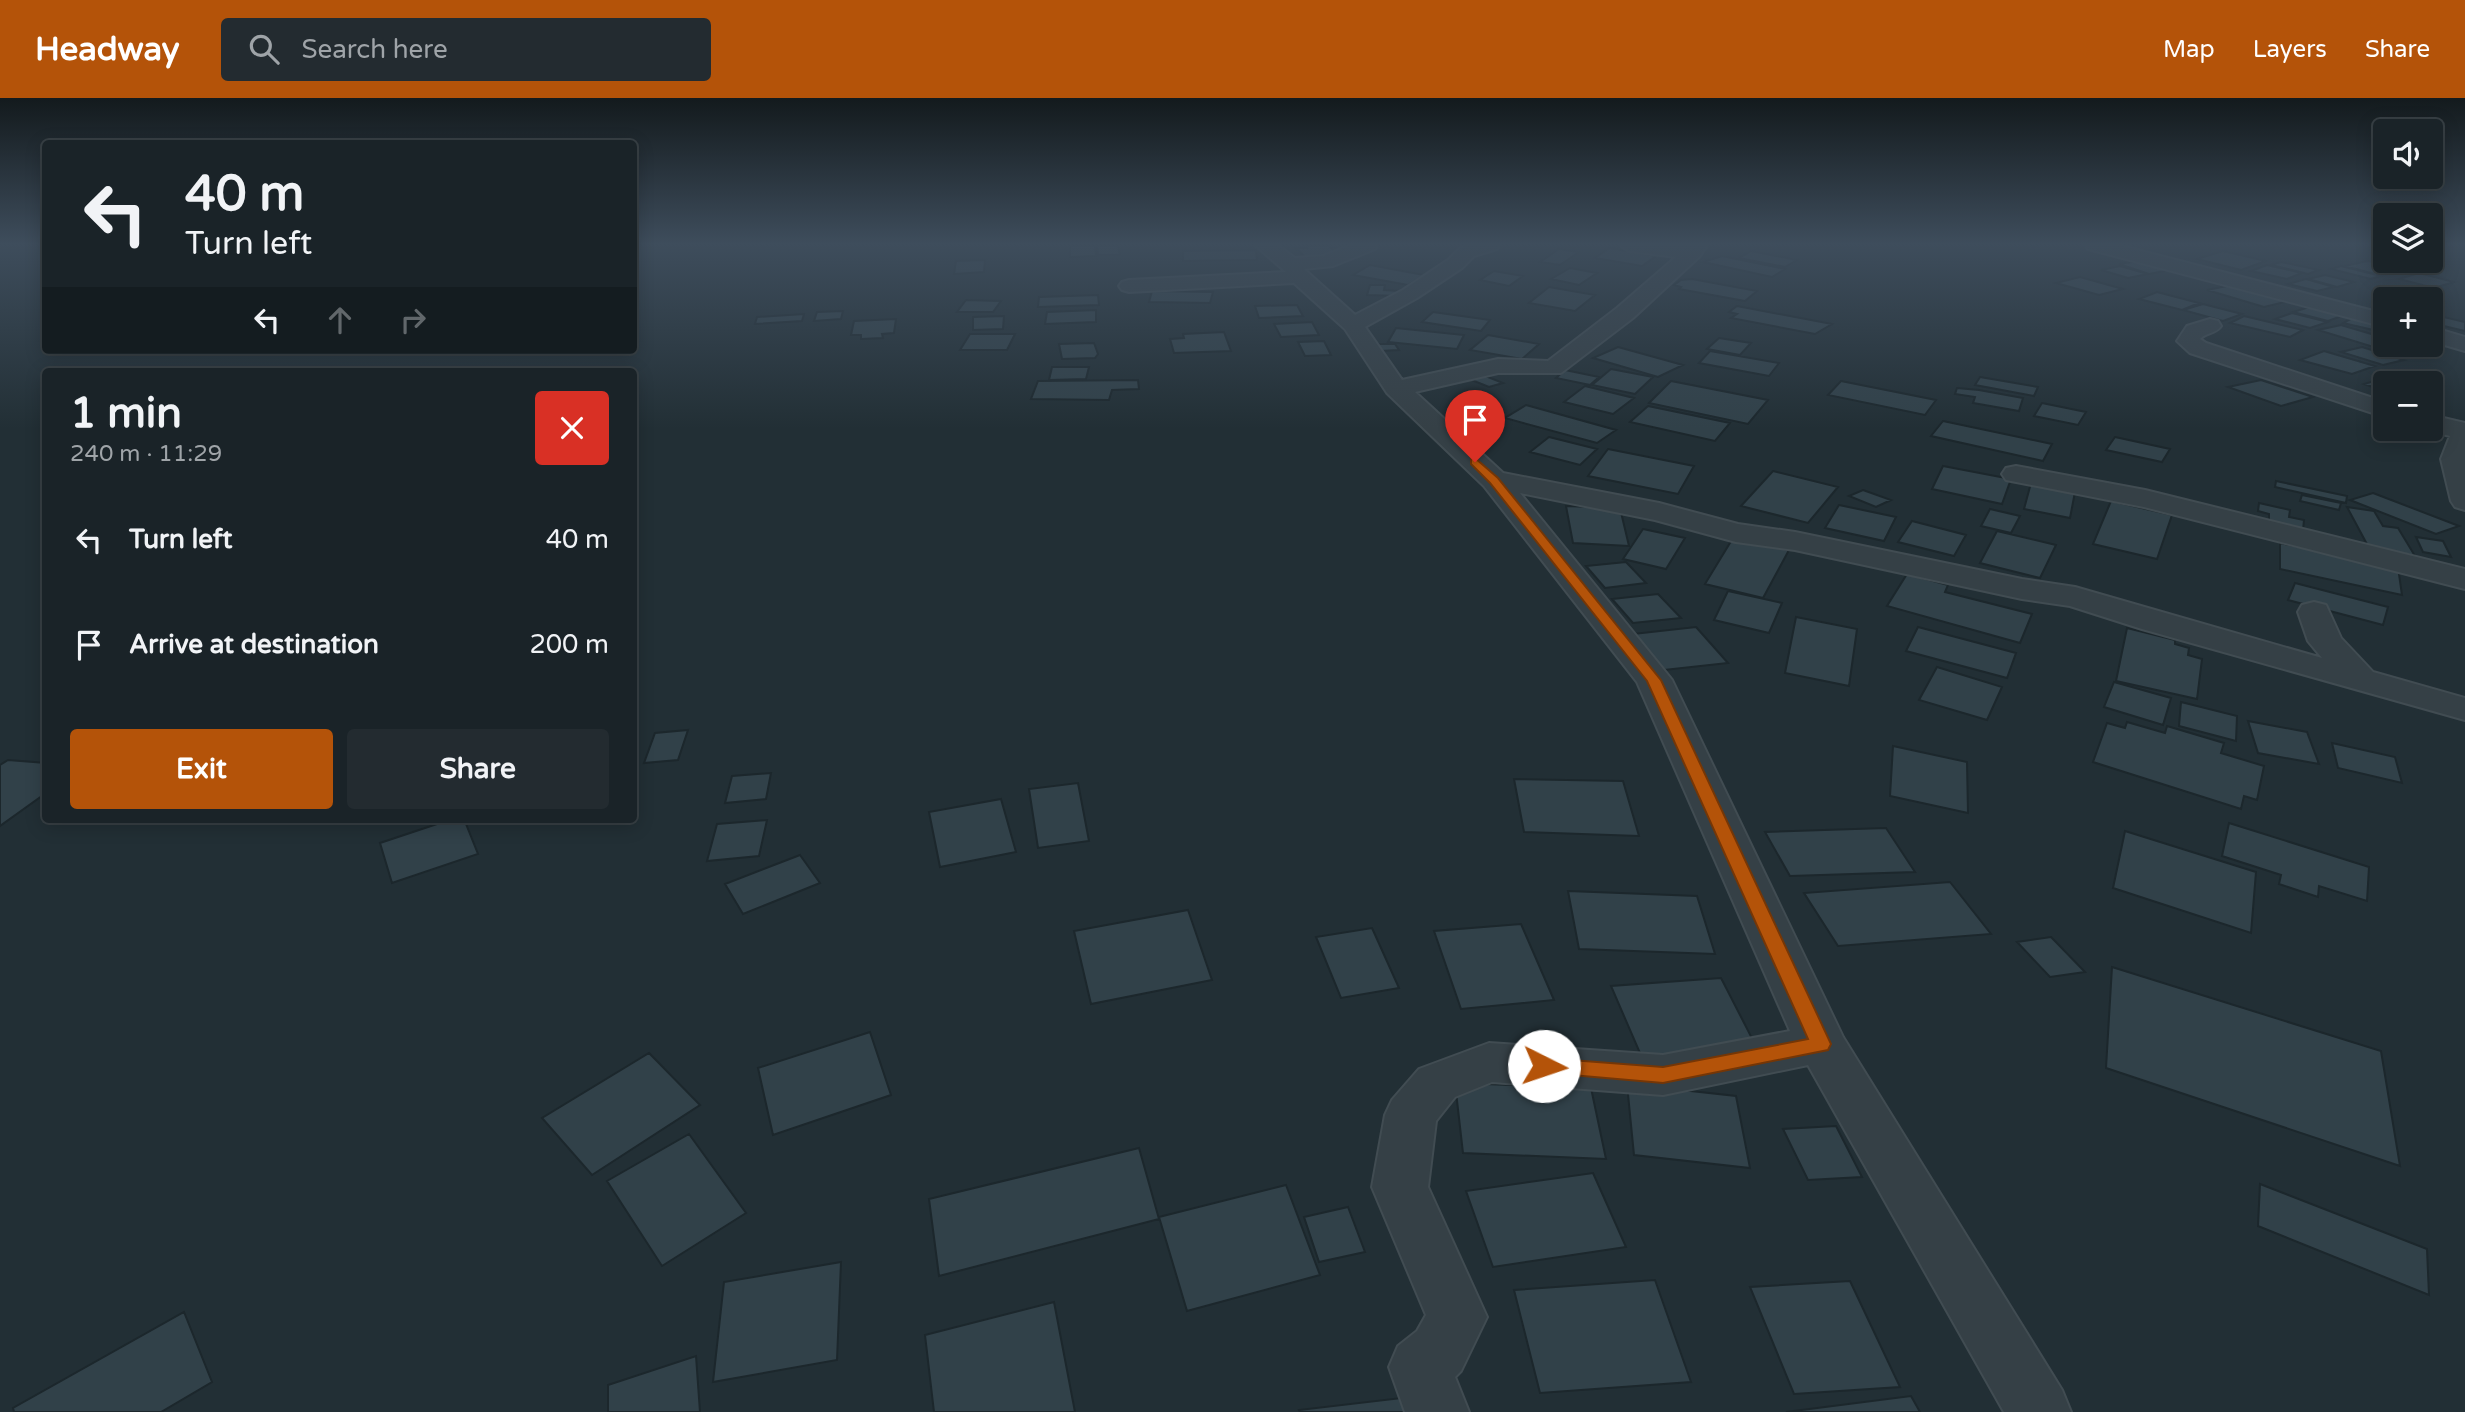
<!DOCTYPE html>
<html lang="en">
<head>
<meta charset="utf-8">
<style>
  :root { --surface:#1a2328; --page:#232b30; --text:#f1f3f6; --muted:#9fa4a8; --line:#384045; --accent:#b45309 }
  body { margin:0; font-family:"Varela Round",sans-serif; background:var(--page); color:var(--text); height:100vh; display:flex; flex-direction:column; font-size:26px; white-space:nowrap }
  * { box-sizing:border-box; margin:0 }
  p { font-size:23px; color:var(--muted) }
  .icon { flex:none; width:38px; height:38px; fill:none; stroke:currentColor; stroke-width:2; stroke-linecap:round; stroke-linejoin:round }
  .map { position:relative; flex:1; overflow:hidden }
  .sheet { position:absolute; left:42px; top:270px; width:595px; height:455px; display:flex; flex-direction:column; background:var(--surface); border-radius:7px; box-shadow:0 4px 18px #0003,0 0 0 2px var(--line) }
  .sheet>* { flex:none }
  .guide { position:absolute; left:42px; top:42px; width:595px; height:214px; border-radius:7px; box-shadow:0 4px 18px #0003,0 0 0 2px var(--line); background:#1a2328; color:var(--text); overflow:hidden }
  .controls { position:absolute; left:2373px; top:21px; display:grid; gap:14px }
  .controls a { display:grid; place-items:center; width:70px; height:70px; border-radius:7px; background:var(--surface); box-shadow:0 4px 18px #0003,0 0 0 2px var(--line); font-size:35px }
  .pin { position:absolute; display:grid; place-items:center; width:60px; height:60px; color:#fff; margin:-72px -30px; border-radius:50% 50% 50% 0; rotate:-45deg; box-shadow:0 0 7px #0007 }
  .pin .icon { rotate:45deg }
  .me { position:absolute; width:77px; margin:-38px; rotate:94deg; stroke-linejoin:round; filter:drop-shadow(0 0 5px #0008) }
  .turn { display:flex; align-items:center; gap:24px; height:147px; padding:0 28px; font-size:32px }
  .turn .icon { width:91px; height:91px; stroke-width:2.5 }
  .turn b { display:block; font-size:49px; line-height:60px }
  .lanes { display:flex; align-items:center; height:66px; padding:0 28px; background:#0003; justify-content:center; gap:35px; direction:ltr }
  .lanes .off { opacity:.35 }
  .round { display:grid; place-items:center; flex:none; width:74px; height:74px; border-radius:7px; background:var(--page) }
  .head { display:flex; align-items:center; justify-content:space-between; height:119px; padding:0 28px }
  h1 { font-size:42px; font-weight:800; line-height:52px }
  .cta { display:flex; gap:14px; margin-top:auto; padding:14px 28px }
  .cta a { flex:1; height:80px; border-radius:7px; background:var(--accent); color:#fff; font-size:28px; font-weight:800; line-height:80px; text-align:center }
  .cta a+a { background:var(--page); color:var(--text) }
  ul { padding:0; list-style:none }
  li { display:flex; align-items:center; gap:21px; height:105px; padding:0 28px }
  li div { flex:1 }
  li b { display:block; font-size:26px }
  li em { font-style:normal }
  header { display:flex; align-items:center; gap:42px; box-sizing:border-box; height:98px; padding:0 35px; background:var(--accent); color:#fff }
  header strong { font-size:33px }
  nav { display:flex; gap:38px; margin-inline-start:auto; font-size:24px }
  .search { width:490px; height:63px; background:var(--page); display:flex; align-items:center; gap:18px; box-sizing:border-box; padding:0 24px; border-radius:7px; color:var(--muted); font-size:26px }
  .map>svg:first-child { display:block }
</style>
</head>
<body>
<header>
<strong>Headway</strong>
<div class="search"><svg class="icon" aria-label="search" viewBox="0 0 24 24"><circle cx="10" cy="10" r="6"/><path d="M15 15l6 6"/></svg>Search here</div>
<nav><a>Map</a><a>Layers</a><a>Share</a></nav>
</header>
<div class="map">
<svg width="2465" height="1314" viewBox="0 0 2465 1314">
  <rect width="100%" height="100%" fill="#222f35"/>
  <path fill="#314149" stroke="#1c272c" stroke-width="2" d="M1095 147 1096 158 1070 159V148Z
    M1097 147H1118L1120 157H1098Z
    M1304 147H1332L1334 149H1330L1338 156 1305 159 1296 150H1307Z
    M1609 150 1656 158 1642 168 1595 160Z
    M1559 151 1579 154 1560 167 1540 164Z
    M1256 152 1257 162 1183 163V153Z
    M1751 153 1797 162 1785 169 1739 160Z
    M2223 153 2266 163 2241 172 2197 161Z
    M1722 158 1785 171 1772 179 1703 164Z
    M985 162 984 174 954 176 956 163Z
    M2144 162 2175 171 2149 176 2119 166Z
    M2367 163 2385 166 2405 172 2382 178 2345 168Z
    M2281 164 2319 172 2308 176 2271 167Z
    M1370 167 1424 177 1408 187 1353 177Z
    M2267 167 2302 175 2287 181 2251 173Z
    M2120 168 2148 176 2128 180 2101 172Z
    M2341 168 2381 178 2371 181 2331 171Z
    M1570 170 1597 175 1579 187 1551 181Z
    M1494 173 1523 178 1509 188 1480 182Z
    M2419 175 2454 184 2434 190 2399 181Z
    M2325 177 2354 184 2337 189 2308 181Z
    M2080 179 2123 191 2099 197 2056 185Z
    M1692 181 1757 193 1745 203 1679 191 1681 189 1674 187 1681 182Z
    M2306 181 2334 189 2317 193 2288 186Z
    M1370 187H1385L1384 192 1400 193 1399 198 1367 197Z
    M2232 187 2289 203 2264 209 2207 192Z
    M1549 189 1595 197 1575 213 1529 205Z
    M2400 189 2421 194 2411 199 2391 195Z
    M1152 193 1213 194 1210 205 1149 204Z
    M2157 194 2199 205 2182 212 2139 201Z
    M1098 197 1099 207 1038 209 1039 199Z
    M966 202 1001 203 993 214H957Z
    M2203 206 2242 216 2223 223 2183 212Z
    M1297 207 1303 218 1259 220 1255 208Z
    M2316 207 2350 215 2328 223 2293 214Z
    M1737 208 1832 226 1815 236 1731 220 1737 216 1729 214Z
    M1096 212V224L1045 226 1047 214Z
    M843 213 841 221 814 223 817 214Z
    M1433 214 1490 222 1481 233 1422 224Z
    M2292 215 2328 224 2310 230 2275 221Z
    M804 216 802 223 755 226 757 219Z
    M2431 216 2465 224V233L2431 225Z
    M1004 218 1003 231 973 232V219Z
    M2244 218 2303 232 2290 239 2230 225Z
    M2356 218 2385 224V232L2382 234 2343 225Z
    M896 221 894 235 882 236 883 240 861 241V237H851L854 223Z
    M1312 224 1319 237 1281 239 1274 226Z
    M2341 227 2385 240V247H2408L2430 253 2406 259 2318 232Z
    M1396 230 1464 237 1457 251 1388 244Z
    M1224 234 1231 253 1174 255 1170 241 1184 240 1183 236Z
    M970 236H1015L1007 252H960Z
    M1488 237 1539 246 1522 261 1470 252Z
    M1719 240 1751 245 1740 257 1707 251Z
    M1324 243 1331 257 1305 258 1298 244Z
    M1094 245 1098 256 1095 260 1062 261 1059 246Z
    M1376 246H1395L1399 252 1380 253Z
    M1618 249 1683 267 1658 279 1593 260Z
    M2362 249 2404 262 2383 267 2341 254Z
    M1710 253 1779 265 1769 278 1699 265Z
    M2324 253 2375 268 2352 276 2300 262Z
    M1052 269H1089L1086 281 1049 282Z
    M1611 271 1653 279 1635 296 1592 287Z
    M1565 272 1599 279 1590 287 1556 280Z
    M1483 277 1503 285 1489 289 1469 281Z
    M1980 279 2038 289 2034 298 1975 287Z
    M2381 281 2396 285H2385V293L2364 286Z
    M1138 282 1139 291 1112 292 1109 302 1031 301 1038 283Z
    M2261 282 2313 299 2281 308 2228 289Z
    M1671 283 1768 302 1748 326 1649 305Z
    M1841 283 1936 302 1925 317 1828 297Z
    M1585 288 1634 300 1613 316 1564 304Z
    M1957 290 1979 292 2023 300 2019 313 1973 305 1975 299 1955 296Z
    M2042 305 2086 314 2078 327 2034 318Z
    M1526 307 1616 332 1597 345 1505 320Z
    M1648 308 1730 325 1715 343 1630 324Z
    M1943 323 2052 346 2043 363 1931 338Z
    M1549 339 1597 351 1580 367 1530 354Z
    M2115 339 2170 351 2162 364 2106 352Z
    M1608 351 1694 368 1678 396 1588 378Z
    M1943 368 2011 381 2002 406 1932 391Z
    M1773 373 1838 389 1808 425 1741 408Z
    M2276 383 2347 398 2346 405 2275 389Z
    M2031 385 2075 394 2070 420 2024 411Z
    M1863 392 1891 402 1876 409 1849 398Z
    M2373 395 2459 428 2436 436 2350 402Z
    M2302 397 2341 405 2339 412 2300 403Z
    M2111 403 2172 417 2157 461 2093 446Z
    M2259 405 2290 412 2289 419 2304 422 2303 432 2269 424V416L2258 413Z
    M1839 407 1896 419 1884 443 1825 430Z
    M1566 408 1620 410 1629 448 1573 445Z
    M2347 409 2374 413 2383 428 2398 430 2415 458 2368 448Z
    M1990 411 2020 418 2011 435 1981 428Z
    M1912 423 1966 437 1954 458 1898 444Z
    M1643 431 1685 440 1666 471 1623 461Z
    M1997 433 2056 447 2040 480 1980 465Z
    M2416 439 2443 443 2451 459 2423 454Z
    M1733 440 1789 452 1763 500 1705 486Z
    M2280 445 2398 469 2402 497 2280 471Z
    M1626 464 1646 485 1605 490 1586 468Z
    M1907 476 1948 487 1945 494 2032 516 2020 545 1887 508Z
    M2295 485 2388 509 2383 527 2288 502Z
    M1728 493 1782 505 1769 535 1714 522Z
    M1658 496 1681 520 1633 525 1612 501Z
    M1796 519 1857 531 1849 588 1785 575Z
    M1696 529 1728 565 1664 572 1633 536Z
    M1918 529 2016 555 2007 580 1906 553Z
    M2127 530 2175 542V546L2189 550 2188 557 2202 561 2197 601 2116 583Z
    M1937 569 2002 589 1987 622 1919 602Z
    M2114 584 2171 600 2163 627 2104 609Z
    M2181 604 2237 618 2236 643 2179 628Z
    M2248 623 2307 634 2319 666 2258 655Z
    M2127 624 2165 635 2167 628 2224 645 2221 655 2264 668 2257 702 2244 698 2241 711 2093 664 2107 625 2125 630Z
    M688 632 678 662 644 665 655 635Z
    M2332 645 2395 659 2402 685 2338 670Z
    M1893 648 1967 664 1968 715 1890 698Z
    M8 662 46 665V695L0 728V667Z
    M771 675 766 701 725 705 732 678Z
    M1514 681 1623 683 1639 738 1524 734Z
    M1078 685 1089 743 1038 750 1029 691Z
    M1001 701 1016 754 940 769 929 714Z
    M452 721H464L478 756 392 785 380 745Z
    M767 722 759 758 707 763 717 726Z
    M2229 725 2369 769 2367 803 2319 788 2318 799 2279 786 2281 777 2222 758Z
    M1886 730 1915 774 1790 778 1765 734Z
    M2125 733 2256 774 2251 835 2113 790Z
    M800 757 820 785 743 816 725 786Z
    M1950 784 1991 836 1838 848 1804 795Z
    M1568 793 1697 798 1715 856 1579 851Z
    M1188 812 1212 882 1091 906 1074 833Z
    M1521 826 1554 902 1461 911 1434 833Z
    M1372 830 1399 890 1341 900 1316 839Z
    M2051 839 2085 874 2050 879 2017 844Z
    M2112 869 2381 953 2400 1068 2106 970Z
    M1721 880 1759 954 1643 962 1611 888Z
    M870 934 891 997 773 1037 758 970Z
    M649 955 700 1007 592 1077 542 1020Z
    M1455 985 1591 990 1606 1061 1463 1055Z
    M1627 986 1736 998 1750 1070 1634 1057Z
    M1836 1028 1862 1079 1808 1082 1783 1031Z
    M689 1036 746 1115 662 1168 607 1083Z
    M1139 1050 1159 1121 939 1178 929 1101Z
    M1593 1075 1626 1149 1493 1169 1466 1093Z
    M2260 1086 2427 1151 2429 1197 2258 1128Z
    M1286 1087 1320 1177 1187 1213 1159 1119Z
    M1348 1109 1365 1154 1319 1164 1304 1119Z
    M841 1164 837 1262 713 1284 724 1184Z
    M1655 1182 1691 1284 1540 1295 1514 1192Z
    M1850 1183 1900 1289 1794 1296 1750 1189Z
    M1054 1204 1075 1314H934L925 1237Z
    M184 1214 212 1284 161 1314H14L13 1310Z
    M696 1258 700 1314H608V1287Z
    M1911 1298 1920 1314H1786Z
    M1410 1299 1413 1314H1300L1299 1312Z"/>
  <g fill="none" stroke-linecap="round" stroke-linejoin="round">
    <defs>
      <path id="minor" d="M1255 147H1277L1295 160 1323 158 1351 147H1377L1375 151 1333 168 1304 171 1355 217 1403 192 1448 162 1460 150 1469 147H1499L1497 151 1474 158 1462 170 1417 200 1365 229 1402 282 1498 261 1548 263 1617 210 1676 159 1629 153 1620 147H1707L1700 158 1633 220 1561 275H1498L1415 294 1503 375 1659 405 1738 426 1795 434 2022 481 2075 489 2322 560 2308 543 2298 514 2302 507 2314 504 2326 507 2341 540 2373 574 2465 600V622L2142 531 2070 508 2022 501 1795 452 1736 444 1655 422 1520 395 1672 582 1843 939 2062 1292 2071 1314H2004L1808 967 1663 997 1492 984 1455 999 1436 1023 1428 1089 1487 1219 1461 1273 1455 1279 1469 1314H1405L1389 1269 1398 1248 1417 1233 1426 1217 1372 1089 1385 1017 1392 1002 1419 971 1489 945 1663 957 1790 933 1637 584 1484 388 1387 295 1345 231 1294 185 1129 194 1122 192 1119 188 1122 184 1129 182 1286 174Z
        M2086 147H2118L2385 216V229L2088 151Z
        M2210 221 2218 223 2221 228C2216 236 2206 234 2200 241L2206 245 2385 304V319L2190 255 2177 243 2187 228Z
        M2431 229 2465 239V253L2431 243Z
        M2431 317 2465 325V412L2455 409 2451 403 2441 361 2450 338 2423 331H2431Z
        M2016 368 2145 392 2465 471V491L2144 409 2006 382 2002 376 2006 370Z"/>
    </defs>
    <use href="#minor" stroke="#414c52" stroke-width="4"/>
    <use href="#minor" fill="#354046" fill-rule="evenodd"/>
  </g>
  <linearGradient id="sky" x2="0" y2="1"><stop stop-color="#131a1d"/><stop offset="0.44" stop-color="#3e4d5c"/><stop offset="1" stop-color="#3e4d5c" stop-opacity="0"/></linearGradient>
  <rect width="2465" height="331" fill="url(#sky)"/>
  <path fill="#b45309" stroke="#753606" stroke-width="2" d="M1475 360 1498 380 1661 582 1831 946 1828 952 1663 985 1537 974 1534 968 1537 963 1544 960 1663 969 1808 941 1647 583 1490 385 1471 366V361Z"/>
</svg>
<div class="controls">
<a><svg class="icon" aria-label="sound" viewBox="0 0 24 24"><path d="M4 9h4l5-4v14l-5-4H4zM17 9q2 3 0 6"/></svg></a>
<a><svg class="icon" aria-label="layers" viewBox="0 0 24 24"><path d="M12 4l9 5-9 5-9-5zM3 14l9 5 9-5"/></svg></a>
<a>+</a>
<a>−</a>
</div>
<div class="pin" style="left:1475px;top:364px;background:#d93025"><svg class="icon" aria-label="arrive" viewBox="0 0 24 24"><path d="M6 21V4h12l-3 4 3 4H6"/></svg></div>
<svg class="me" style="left:1544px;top:968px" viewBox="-20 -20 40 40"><circle r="19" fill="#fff"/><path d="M0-13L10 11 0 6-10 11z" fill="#b45309"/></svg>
<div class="guide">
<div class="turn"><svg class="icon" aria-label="left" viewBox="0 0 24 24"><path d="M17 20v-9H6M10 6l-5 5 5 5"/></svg><div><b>40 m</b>Turn left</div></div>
<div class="lanes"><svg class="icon" aria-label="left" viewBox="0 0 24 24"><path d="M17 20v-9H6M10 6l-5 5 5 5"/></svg><svg class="icon off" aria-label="ahead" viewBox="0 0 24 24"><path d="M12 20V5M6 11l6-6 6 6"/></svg><svg class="icon off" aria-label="right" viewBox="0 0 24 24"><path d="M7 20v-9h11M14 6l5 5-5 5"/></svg></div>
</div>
<section class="sheet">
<div class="head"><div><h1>1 min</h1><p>240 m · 11:29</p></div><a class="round" style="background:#d93025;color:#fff"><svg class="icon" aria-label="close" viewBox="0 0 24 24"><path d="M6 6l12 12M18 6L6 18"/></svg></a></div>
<ul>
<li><svg class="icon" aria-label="left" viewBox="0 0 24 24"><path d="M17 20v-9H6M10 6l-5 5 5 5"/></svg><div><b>Turn left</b></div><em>40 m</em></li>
<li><svg class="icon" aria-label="arrive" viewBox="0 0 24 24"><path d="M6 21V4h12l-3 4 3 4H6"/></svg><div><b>Arrive at destination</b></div><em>200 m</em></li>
</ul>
<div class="cta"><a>Exit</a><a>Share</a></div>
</section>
</div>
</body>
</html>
